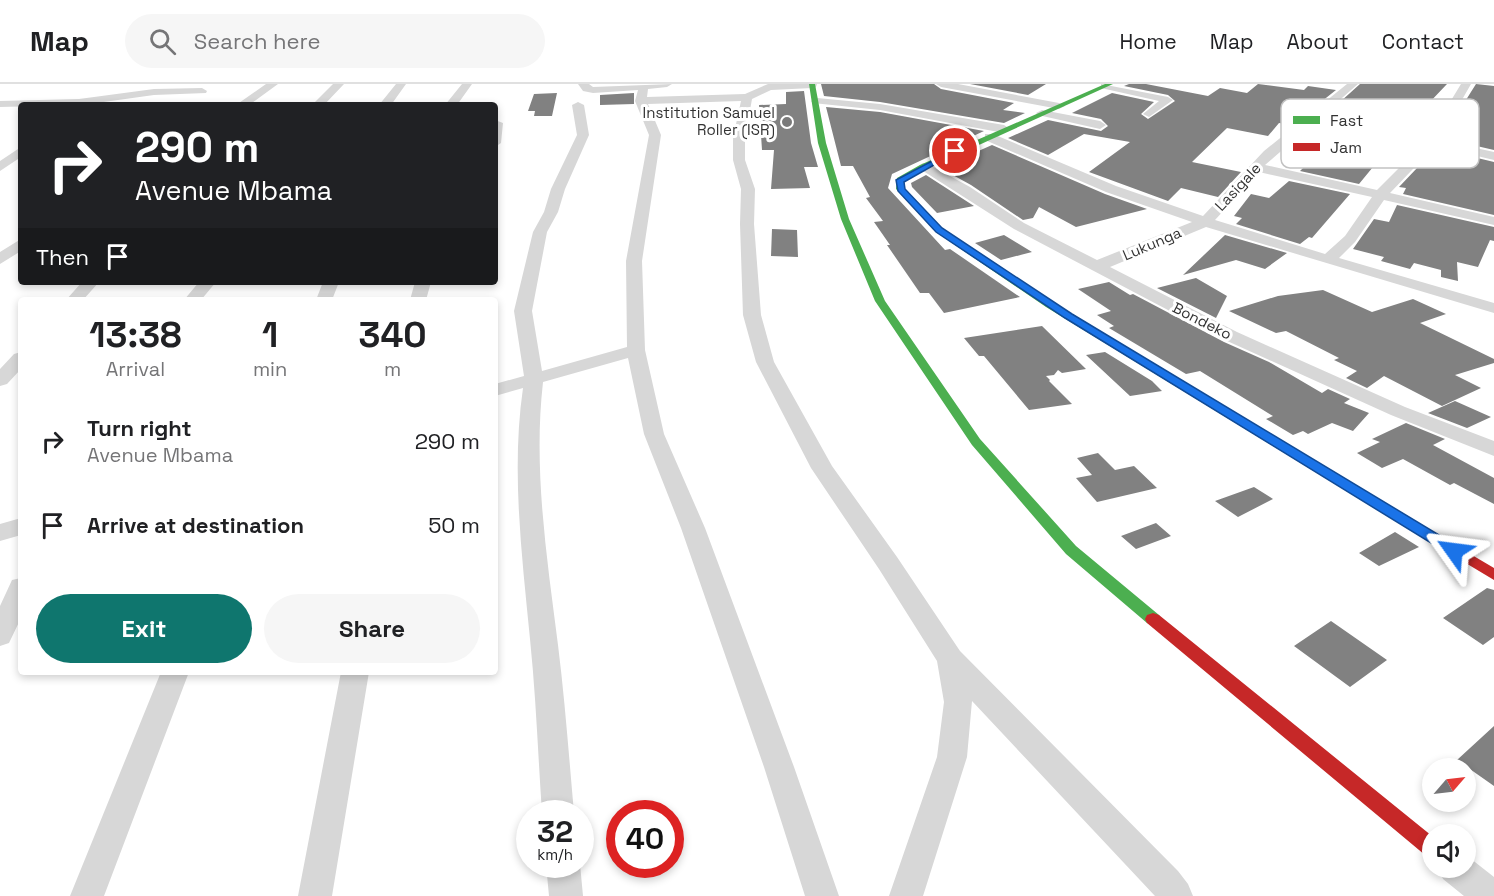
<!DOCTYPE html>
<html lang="en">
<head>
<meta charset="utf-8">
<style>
  :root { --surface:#fff; --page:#f6f6f6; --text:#202124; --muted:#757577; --line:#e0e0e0; --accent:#0f766e }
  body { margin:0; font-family:"Space Grotesk",sans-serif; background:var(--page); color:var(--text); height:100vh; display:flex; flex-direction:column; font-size:22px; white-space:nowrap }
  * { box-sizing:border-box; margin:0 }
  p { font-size:20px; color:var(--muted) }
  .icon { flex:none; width:33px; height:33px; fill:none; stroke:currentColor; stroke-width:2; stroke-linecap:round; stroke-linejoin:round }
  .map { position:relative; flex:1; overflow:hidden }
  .side { position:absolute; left:18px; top:213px; width:480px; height:378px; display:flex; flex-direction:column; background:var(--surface); border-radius:6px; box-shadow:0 3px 9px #0003 }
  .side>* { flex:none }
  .guide { position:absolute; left:18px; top:18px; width:480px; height:183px; border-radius:6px; box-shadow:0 3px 9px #0003; background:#202124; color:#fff; overflow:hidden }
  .needle { width:39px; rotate:62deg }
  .tools { position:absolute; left:1422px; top:674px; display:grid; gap:12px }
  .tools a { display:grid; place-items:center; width:54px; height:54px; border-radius:50%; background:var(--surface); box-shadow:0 3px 9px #0003; font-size:30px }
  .speed { position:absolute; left:516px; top:716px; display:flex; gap:12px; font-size:30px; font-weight:700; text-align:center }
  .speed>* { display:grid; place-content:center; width:78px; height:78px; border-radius:50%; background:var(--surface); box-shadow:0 3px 9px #0003; line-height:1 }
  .speed small { font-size:15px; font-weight:400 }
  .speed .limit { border:9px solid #d22; background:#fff; color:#111 }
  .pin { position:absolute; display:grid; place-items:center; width:51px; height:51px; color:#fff; margin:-26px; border:3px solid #fff; border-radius:50%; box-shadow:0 2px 6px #0007 }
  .me { position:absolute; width:66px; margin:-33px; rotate:301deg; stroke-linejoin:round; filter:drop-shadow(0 0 4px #0008) }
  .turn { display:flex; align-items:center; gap:21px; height:126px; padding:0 18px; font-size:27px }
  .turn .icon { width:78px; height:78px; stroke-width:2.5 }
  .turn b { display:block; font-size:42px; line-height:51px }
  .then { display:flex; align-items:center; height:57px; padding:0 18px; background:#0003; gap:12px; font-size:22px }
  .eta { display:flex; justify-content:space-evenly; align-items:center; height:102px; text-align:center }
  .eta b { font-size:36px; font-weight:800; line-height:42px }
  .action { display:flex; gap:12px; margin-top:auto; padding:12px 18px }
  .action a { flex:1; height:69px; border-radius:36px; background:var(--accent); color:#fff; font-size:24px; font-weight:800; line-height:69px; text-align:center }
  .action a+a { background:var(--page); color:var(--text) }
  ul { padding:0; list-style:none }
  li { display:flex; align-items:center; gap:18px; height:84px; padding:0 18px }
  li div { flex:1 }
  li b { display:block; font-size:22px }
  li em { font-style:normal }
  header { display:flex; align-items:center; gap:36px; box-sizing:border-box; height:84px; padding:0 30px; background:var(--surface); border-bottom:2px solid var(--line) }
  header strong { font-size:28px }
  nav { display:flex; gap:33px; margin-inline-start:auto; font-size:21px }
  .search { width:420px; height:54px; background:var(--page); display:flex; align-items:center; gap:15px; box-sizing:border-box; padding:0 21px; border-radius:33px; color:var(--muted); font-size:22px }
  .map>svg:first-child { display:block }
</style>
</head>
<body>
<header>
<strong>Map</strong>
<div class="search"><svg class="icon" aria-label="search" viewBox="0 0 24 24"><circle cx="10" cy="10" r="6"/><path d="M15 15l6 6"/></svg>Search here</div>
<nav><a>Home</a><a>Map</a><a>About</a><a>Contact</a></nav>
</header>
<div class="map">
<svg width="1494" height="812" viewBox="0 0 1494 812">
  <rect width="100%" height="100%" fill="#fff"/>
  <path fill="#818181" d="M821 0H934L941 5 1014 19 1003 26 1025 29 1004 39 880 18 824 12Z
    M970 0H1046L1028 11Z
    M1129 0H1146L1208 12 1220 4 1247 9 1258 0 1304 6 1308 2 1336 6 1292 41 1279 39 1268 52 1227 44 1192 78 1241 88 1218 113 1181 104 1168 117 1089 88 1130 58 1084 50 1048 71 1008 54 1048 36 1101 47 1108 42 1101 35 1072 29 1112 9 1154 18 1141 30 1148 35 1175 17 1168 11 1124 2Z
    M1360 0H1447L1408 41 1381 35 1351 65 1382 72 1359 100 1300 87 1310 77 1302 75 1325 54 1319 53 1324 48 1310 45Z
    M1476 0 1494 2V66L1442 54Z
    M804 7 811 59 818 83H804L810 104 771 105 774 66H762L759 21 786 20V8Z
    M557 9 552 32H534L535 27H528L534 10Z
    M634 9V20L600 21V11Z
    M826 23 880 28 984 47 892 90 888 104 945 166 950 165 1020 213 944 229 929 209H920L887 161H890L874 138 883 137 866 114 870 113 853 82H841Z
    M992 61 1105 110 1147 125 1076 143 1039 123 1033 134 1023 136 971 101 940 84Z
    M1436 64 1494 78V131L1403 110 1406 104 1399 103Z
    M926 91 974 122 937 129 912 103 911 99Z
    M1289 97 1350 110 1312 154 1309 153 1300 160 1236 140 1242 134 1234 132 1251 110 1269 114Z
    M1397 121 1494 143V157L1490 156 1478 183 1457 178 1458 197 1441 193V186L1414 179 1410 185 1381 177 1384 173 1353 165 1374 135 1389 138Z
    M772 145 797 146 798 173 771 172Z
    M1004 151 1032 168 1001 176 975 159Z
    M1225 151 1287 169 1265 185 1236 176 1183 191Z
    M1196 194 1227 212 1216 234 1157 204Z
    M1109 198 1130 211 1133 210 1224 258 1269 278 1322 309 1328 305 1350 315 1344 319 1369 329 1353 347 1332 339 1308 350 1303 347 1293 351 1266 335 1273 332 1200 287 1186 290 1109 244 1114 242 1097 231 1111 227 1078 205Z
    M1323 206 1372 228 1413 215 1446 230 1420 239 1494 275V279L1455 291 1481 304 1442 322 1384 292 1367 304 1346 294 1357 287 1334 276 1339 274 1286 247 1276 249 1229 227 1278 212Z
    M1042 242 1086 285 1062 289 1058 286 1054 291 1046 292 1050 296 1049 297 1072 320 1029 326 984 272H979L964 254Z
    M1105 268 1152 297 1162 307 1130 312 1086 271Z
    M1455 317 1491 333 1467 344 1428 329Z
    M1406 339 1445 355 1433 361 1494 394V420L1454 399 1450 401 1403 375 1382 384 1357 369 1380 358 1372 355Z
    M1098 369 1115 386 1134 382 1157 404 1097 418 1076 394 1092 391 1077 374Z
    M1254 403 1273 415 1238 433 1215 417Z
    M1156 439 1171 452 1136 465 1121 452Z
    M1395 448 1419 463 1379 482 1359 469Z
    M1487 504 1494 506V553L1483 561 1443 534Z
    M1331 537 1387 576 1350 603 1294 562Z
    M1494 642V702L1457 676Z"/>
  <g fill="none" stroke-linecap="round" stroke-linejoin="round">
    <path fill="#d7d7d7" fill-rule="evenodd" d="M266 0H278L249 21H236Z
      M333 0H344L324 21H312Z
      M396 0H406L391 21H379Z
      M462 0H472L457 21H445Z
      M578 0H589L593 3 672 0 667 3 648 5 647 13 745 10 768 0H817L816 3 812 4 771 6 752 15 745 54V76L755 105 754 140 761 231 774 278 832 382 897 473 960 567 1178 787 1188 800 1193 812H1155L972 617 967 673 923 812H889L937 673 944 618 937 577 879 485 811 384 756 278 743 231 740 140 741 105 733 76V54L741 17 648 20 661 51 642 177 645 266 664 350 705 444 794 683 839 812H805L764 683 681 444 644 350 628 274 543 298C533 386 547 474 558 561 565 617 569 673 574 729H542C538 671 536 613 530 555 522 472 511 387 523 304L495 312V300L524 292 514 227 533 148 544 128 551 105 577 51 572 21 578 18 584 21 589 51 565 105 558 128 547 148 532 227 542 287 627 263 626 177 649 51 635 17 638 6 593 9 583 7Z
      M936 0H958L1059 19 1065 22 1059 25 941 3Z
      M1101 0 1168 13 1173 16 1149 33 1143 30 1159 17 1101 4Z
      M1347 0H1358L1265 81 1377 106 1427 56 1461 0H1471L1439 56 1494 68V76L1435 62 1390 109 1494 133V141L1384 116 1355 158 1339 174 1494 219V229L1206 143 1110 183 1237 248 1405 323 1494 357V372L1391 331 1225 256 1014 145 917 83 923 79 928 80 970 103 1024 139 1097 176 1192 138 1106 108 985 56V50H993L1116 102 1203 132 1264 67ZM1259 88 1372 113 1345 152 1325 170 1215 136Z
      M202 4 207 7 206 9 154 11 82 21 0 23V17L79 15 154 5Z
      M817 14 880 20 1004 41 1010 45 1004 49 880 26 813 19 811 17Z
      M1042 26 1100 37 1106 41 1100 45 1038 31 1036 29Z
      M495 36 503 39 501 59 495 63Z
      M21 63V73L0 87V77Z
      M21 155V167L0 180V168Z
      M82 198H99L83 216H66Z
      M199 198H216L201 216H184Z
      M323 198H339L332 216H316Z
      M415 198H431L426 216H410Z
      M21 268V285L7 300 0 302V285L14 270Z
      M21 434V451L0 457V440Z
      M21 494V534L9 559 0 562V522L12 496Z
      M161 588H189L104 812H70Z
      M341 588H369L332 812H298Z
      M1466 771 1494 793V812H1464L1443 795 1438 783H1466Z
      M546 780H580L583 812H549Z"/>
    <path fill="#4caf50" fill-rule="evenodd" d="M809 0H815L826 59 849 135 885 217 980 355 1076 462 1159 531 1161 535 1159 539 1153 541 1147 539 1066 470 972 361 875 217 841 135 818 59Z
      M1105 0H1113L926 85 904 97V105L942 144 1054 219 1404 430 1406 433 1404 436H1394L1046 223 936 148 896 105 897 94 920 81Z"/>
    <path fill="#c62828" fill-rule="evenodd" d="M1399 428 1494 484V496L1394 436 1392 433Z
      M1153 529 1159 531 1432 752V773L1425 771 1147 539 1145 535 1147 531Z"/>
  </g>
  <path fill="#1a73e8" stroke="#114b97" stroke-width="1.5" d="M953 66 959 67 904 98 905 105 942 144 1072 230 1459 463 1461 467 1459 470H1449L1065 234 936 148 898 107 896 96Z"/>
  <circle fill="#7a7a7a" stroke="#fff" stroke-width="2" cx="787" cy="38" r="6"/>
  <g text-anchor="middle" stroke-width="6" stroke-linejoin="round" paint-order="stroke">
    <g font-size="15" fill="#333" stroke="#fff" text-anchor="end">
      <text x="775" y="34">Institution Samuel<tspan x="775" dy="17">Roller (ISR)</tspan></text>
    </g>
    <g font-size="15" fill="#333" stroke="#fff">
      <text transform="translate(1238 103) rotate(-47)" y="5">Lasigale</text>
      <text transform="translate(1152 160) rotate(-23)" y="5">Lukunga</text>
      <text transform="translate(1202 237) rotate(27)" y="5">Bondeko</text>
    </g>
  </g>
  <rect x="1281" y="15" width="198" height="69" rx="9" fill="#fff" stroke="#c2c2c2" stroke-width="1.5"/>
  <rect x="1293" y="32" width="27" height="8" fill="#4caf50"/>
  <rect x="1293" y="59" width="27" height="8" fill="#c62828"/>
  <g font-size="16" fill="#333">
    <text x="1330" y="42">Fast</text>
    <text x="1330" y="69">Jam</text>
  </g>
</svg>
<div class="tools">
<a><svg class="needle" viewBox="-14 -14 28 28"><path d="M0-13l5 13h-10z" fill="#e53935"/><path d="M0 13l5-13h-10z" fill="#757577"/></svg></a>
<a><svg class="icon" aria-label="sound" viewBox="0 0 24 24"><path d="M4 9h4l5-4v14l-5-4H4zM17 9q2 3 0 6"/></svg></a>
</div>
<div class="speed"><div>32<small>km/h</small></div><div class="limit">40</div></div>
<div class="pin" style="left:955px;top:67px;background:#d93025"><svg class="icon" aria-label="arrive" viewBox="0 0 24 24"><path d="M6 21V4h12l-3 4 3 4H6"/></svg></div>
<svg class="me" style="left:1454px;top:467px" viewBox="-20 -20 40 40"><path d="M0-17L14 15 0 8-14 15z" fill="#1a73e8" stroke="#fff" stroke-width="4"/></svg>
<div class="guide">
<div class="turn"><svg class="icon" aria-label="right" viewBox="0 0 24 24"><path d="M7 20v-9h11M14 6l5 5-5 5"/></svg><div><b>290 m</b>Avenue Mbama</div></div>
<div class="then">Then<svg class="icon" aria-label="arrive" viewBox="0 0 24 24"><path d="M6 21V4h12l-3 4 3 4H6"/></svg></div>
</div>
<section class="side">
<div class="eta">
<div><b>13:38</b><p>Arrival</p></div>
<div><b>1</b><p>min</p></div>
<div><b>340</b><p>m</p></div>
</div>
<ul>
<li><svg class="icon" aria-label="right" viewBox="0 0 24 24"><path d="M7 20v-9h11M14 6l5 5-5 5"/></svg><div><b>Turn right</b><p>Avenue Mbama</p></div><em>290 m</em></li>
<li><svg class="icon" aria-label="arrive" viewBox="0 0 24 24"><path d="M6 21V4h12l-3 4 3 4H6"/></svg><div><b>Arrive at destination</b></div><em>50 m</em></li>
</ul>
<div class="action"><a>Exit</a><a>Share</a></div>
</section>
</div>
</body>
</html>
